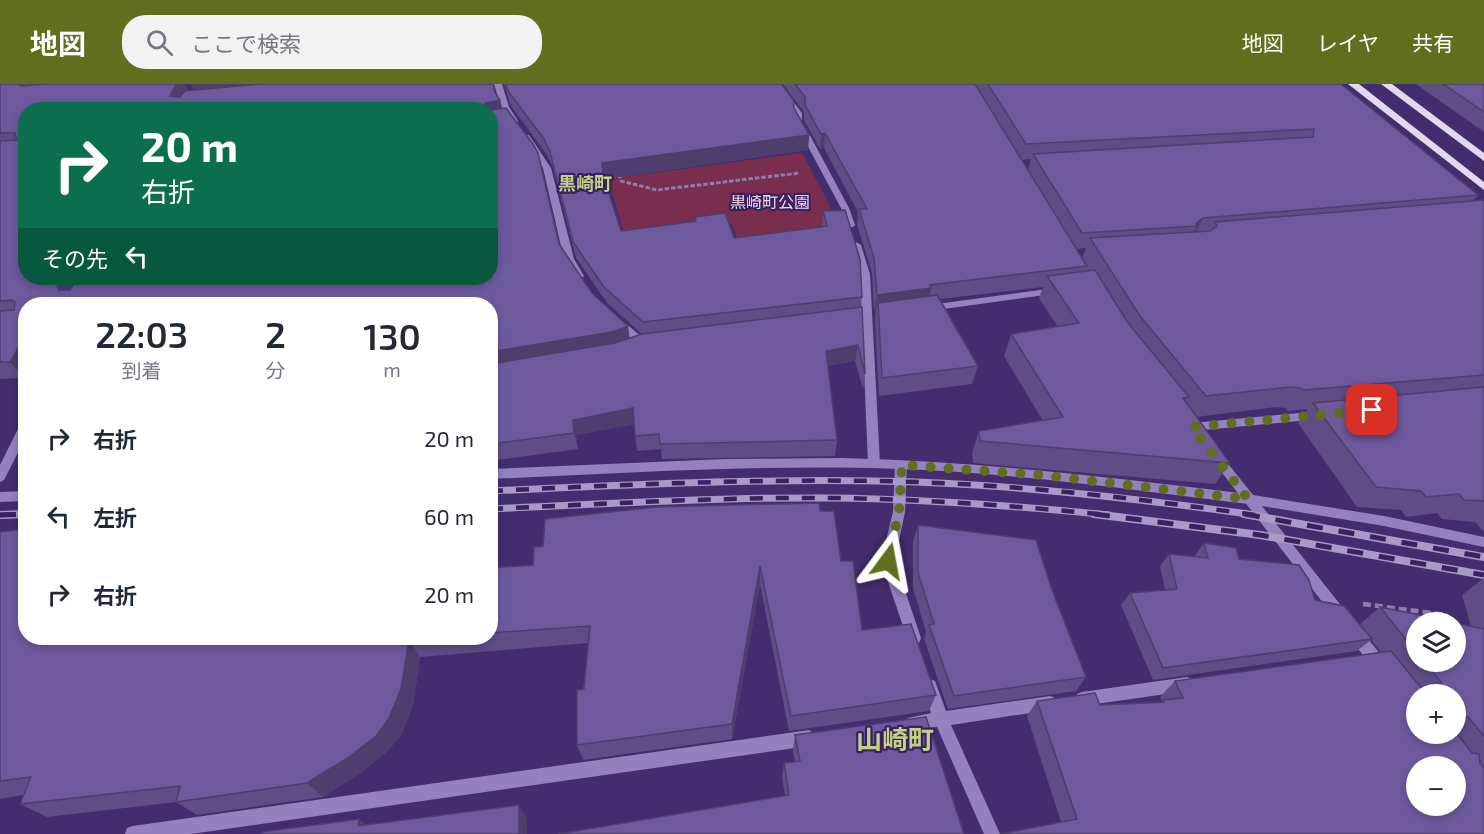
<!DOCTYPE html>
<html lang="ja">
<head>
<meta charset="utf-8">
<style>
  :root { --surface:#fff; --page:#f2f2f3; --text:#1f2937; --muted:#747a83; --accent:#606f1e }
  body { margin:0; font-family:"Exo 2","Noto Sans JP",sans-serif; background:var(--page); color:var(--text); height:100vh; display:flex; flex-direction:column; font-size:22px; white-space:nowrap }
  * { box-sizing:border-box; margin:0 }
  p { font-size:20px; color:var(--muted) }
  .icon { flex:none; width:33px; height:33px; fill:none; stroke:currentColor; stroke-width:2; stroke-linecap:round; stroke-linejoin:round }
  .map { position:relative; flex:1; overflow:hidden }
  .side { position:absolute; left:18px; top:213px; width:480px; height:348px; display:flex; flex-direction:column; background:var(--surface); border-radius:24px; box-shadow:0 3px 9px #0003 }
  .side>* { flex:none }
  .top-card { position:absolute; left:18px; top:18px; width:480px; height:183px; border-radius:24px; box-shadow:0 3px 9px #0003; background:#0b6e4f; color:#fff; overflow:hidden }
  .buttons { position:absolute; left:1406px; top:528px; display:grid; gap:12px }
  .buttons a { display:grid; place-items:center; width:60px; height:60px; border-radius:50%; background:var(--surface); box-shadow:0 3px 9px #0003; font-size:30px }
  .pin { position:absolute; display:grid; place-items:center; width:51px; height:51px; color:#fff; margin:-26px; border-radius:12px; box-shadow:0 3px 9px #0006 }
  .me { position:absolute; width:66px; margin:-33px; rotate:13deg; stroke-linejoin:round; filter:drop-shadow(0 0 4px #0008) }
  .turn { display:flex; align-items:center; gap:21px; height:126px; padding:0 24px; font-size:27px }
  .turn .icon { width:78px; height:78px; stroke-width:2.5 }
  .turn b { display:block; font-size:42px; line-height:51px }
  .then { display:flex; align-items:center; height:57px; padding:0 24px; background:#0003; gap:12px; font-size:22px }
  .eta { display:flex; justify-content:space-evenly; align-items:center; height:102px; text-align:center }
  .eta b { font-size:36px; font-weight:600; line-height:42px }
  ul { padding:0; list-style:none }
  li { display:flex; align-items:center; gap:18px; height:78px; padding:0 24px }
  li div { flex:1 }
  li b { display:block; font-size:22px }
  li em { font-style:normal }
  header { display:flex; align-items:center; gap:36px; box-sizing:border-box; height:84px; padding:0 30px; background:var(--accent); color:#fff }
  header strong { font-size:28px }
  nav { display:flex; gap:33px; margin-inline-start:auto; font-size:21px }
  .search { width:420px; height:54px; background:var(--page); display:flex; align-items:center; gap:15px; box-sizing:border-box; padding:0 21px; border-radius:24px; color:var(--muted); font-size:22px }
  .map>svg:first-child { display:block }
</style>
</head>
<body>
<header>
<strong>地図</strong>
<div class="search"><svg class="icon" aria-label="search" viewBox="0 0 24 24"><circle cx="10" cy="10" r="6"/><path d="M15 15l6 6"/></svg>ここで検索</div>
<nav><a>地図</a><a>レイヤ</a><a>共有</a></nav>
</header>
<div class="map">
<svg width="1484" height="750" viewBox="0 0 1484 750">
  <rect width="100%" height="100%" fill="#442d6e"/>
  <path fill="#792e4d" d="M623 69 630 92 802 69 828 118 840 154 742 166 732 140 626 155 601 72Z"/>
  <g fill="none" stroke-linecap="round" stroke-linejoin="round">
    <path stroke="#8d7daf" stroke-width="3" stroke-dasharray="4.5 2" stroke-linecap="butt" d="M619 90 621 97 657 106 799 89"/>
    <path stroke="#8d7daf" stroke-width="4.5" stroke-dasharray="8 4" stroke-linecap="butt" d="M1363 520 1447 531"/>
    <path fill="#9382bd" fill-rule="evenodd" d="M772 0H780L802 29V40H796L794 29Z
      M1055 204 1059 205V209L929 227 924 224 929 221Z
      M842 374C979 377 1113 394 1248 410L1252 411 1254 415 1252 419 1248 420C1132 406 1016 389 900 385 763 380 627 389 490 395V385L725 375Z
      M26 407V417L0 418V408Z"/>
    <path fill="#9382bd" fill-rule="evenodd" d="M494 0H502L509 23 518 37 517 39H511L501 23Z
      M799 42 806 44 849 124 855 141 853 143H847L845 141 841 124 798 44Z
      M523 51H529L551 84 574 175 584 192 582 194H576L564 175 543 84 522 53Z
      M856 158 861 161 870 190 880 380 878 383H870L868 380 860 190 851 161Z
      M617 234 621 235 646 257 647 260C644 265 638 266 633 265L632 262 634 259 612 237Z
      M1319 327 1325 331 1319 335 1192 347 1186 343 1192 339Z
      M26 336V353L4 396 0 398V381L22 337Z
      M1217 369 1221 371 1253 411 1384 432 1484 453V463L1384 442 1262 422 1347 529 1349 533 1347 537 1342 539 1337 537 1213 377 1211 374 1213 371Z
      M901 376 905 378 907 381 905 428 895 477 921 554 919 559 914 560 909 559 907 554 881 477 893 428 895 381 897 378Z
      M1354 543 1359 544 1386 577 1388 582 1386 587 1381 589 1376 587 1349 554 1347 549 1349 544Z
      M1187 593 1192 595 1194 600 1192 605 1187 607 1082 622 1077 620 1075 615 1077 610 1082 608Z
      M930 595 935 597 946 627 1050 612 1055 614 1057 619 1055 624 1050 626 951 641 1000 750H984L937 643 913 646 908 644 905 639 908 634 931 629 923 602 925 597Z
      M809 646 814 649 817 654 814 659 809 662 191 750H125L127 744 133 742Z"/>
    <path fill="#dfd9f1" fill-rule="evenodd" d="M1348 0H1359L1484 98V106Z
      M1381 0H1392L1484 69V77Z"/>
    <defs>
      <path id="rail-far1" d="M490 407C618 401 747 395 876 397 1003 399 1129 413 1255 431
        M490 425C604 420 718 413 832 414 925 415 1017 422 1109 431
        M0 431 26 430"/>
      <path id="rail" d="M1094 430 1260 451 1484 491
        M1244 430 1484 473
        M0 431 26 430"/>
    </defs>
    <use href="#rail-far1" stroke="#a89ac7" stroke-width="7"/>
    <use href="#rail" stroke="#a89ac7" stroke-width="8"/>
    <use href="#rail-far1" stroke="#3a2262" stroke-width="4.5" stroke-dasharray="13" stroke-linecap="butt"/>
    <use href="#rail" stroke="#3a2262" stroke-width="5" stroke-dasharray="16" stroke-linecap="butt"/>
  </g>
  <path fill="#5f4d87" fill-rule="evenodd" d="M0 0H184L188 6 187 7 495 9 559 160 592 209 628 242 629 255 642 250 607 219 576 174 553 83 547 71 511 22 504 0H781L809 51 808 66 605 95 621 147 695 137V133L734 154 822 143 823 127 862 213 860 224 865 290 863 305 855 277 827 282 837 356 835 372 662 375 661 365 637 367 634 340 576 351 578 365 490 377V220H26V292L25 294 0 295ZM490 26V194H26Z
    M783 0H1341L1478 111 1473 117 1484 116V447H1483L1475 438 1442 435 1437 429 1406 433 1401 426 1357 423 1298 339 1308 325 1288 327 1286 324 1275 323 1196 333 1230 379 1215 400 973 379 972 369 979 347 1043 337 1004 272 1011 250 1058 243 1039 214 1043 203 940 215 978 282 972 300 879 312 875 237 876 226 874 227 872 189 857 141 858 128 824 64 820 65 804 36V28ZM980 8 1022 76 1031 75 1028 86ZM1086 164 1082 174 1076 165Z
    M1416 0H1484V48Z
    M820 427 841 477 862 546 936 611 929 627 789 647 760 500 732 655 583 676 577 661 588 559 420 573 413 621 402 649 389 666 363 687 323 713 197 731 176 718 47 733 20 720 23 711 0 715V448L26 554H490V484L533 481Z
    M918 441 1052 506 1086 593 1076 607 948 625 924 555 926 548 913 504V457Z
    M1204 459 1239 475 1359 541 1380 523 1416 538V578H1455L1471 542 1462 511 1484 494V750L1061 738 1027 632 1037 617 1100 621 1161 618 1162 617 1160 613 1175 597 1381 568 1371 556 1357 567 1153 596 1121 521 1130 509 1165 506 1160 482 1169 470 1194 473ZM1416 610H1455V650Z
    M795 651 964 750 785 711 782 693 784 679 795 677 793 666Z"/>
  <path fill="#4d3e6e" d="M176 0H184L188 6 178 26 170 12Z
    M191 0H324L197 12Z
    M500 16 504 31 485 26V19Z
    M825 49 824 64 820 65 821 50Z
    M809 51 808 66 604 95 606 106 602 79Z
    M1203 134 1195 150 1192 151 1197 142 1196 139Z
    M63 194H84L70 219 57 203Z
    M931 204 928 219H878L876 226 874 227 877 211Z
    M628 242 630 258 490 285V268Z
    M26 251V292L25 294 10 278Z
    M858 261 855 277 824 282 826 267Z
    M633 324 636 340 576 351 578 365 574 349 573 336Z
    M760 482V500L732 655V640Z
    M409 556 420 573 413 621 402 649 389 666 363 687 323 713 307 699Z
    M519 721 527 734V750H519Z
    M359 735 374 748 358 742Z"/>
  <path fill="#6e599d" stroke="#4d3e6e" stroke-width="1.5" fill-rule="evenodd" d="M0 0H18L21 2 45 0H176L170 12 180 13 185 7 259 0H493L495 9 500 16 485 19V26H26V194H63L57 203 59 206H70L77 194H490V26H488L506 24 533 60 538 69 559 160 592 209 628 242 612 248 490 268V220H26V251L10 278H0V227L14 226 15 218 12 216 0 217V57L17 56 15 49H0Z
    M506 0H781L793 15 794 24 809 51 602 79 603 91 621 147 696 137 695 133 725 129 734 154 827 142 823 127 845 126 860 175 862 213 643 238 604 203 573 158 550 68 544 55 508 7Z
    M795 0H975L1087 182 930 201 931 204 877 211 874 174 859 125H867L825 49 821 50 805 21V13Z
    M988 0H1341L1478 111 1203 134 1196 139 1197 142 1082 149 1033 70 1313 53 1314 45 1026 60Z
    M1443 0H1484V28Z
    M1484 116V291L1304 306 1301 304 1290 303 1206 312 1140 232 1090 154 1210 147 1217 142 1215 138Z
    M1095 186 1128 239 1189 313 1183 314 1230 379 980 357 979 347 1063 333 1011 250 1079 239 1047 192Z
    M937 211 978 282 882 294 878 219Z
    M862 223 865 290 858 261 826 267 837 356 660 360 659 350 635 352 633 324 573 336 574 349 490 360V280L615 259 642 250Z
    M1484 303V417L1464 416 1459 410 1426 413 1421 407 1376 403 1313 319Z
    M819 419 820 427H834L841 477H853L862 546 911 540 936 611 791 632 760 482 732 640 577 661V606L584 605 590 542 490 549V484L533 481 534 463 543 462 545 435 656 423Z
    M918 441 1036 456 1052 506 1086 593 954 612 929 541 934 540 918 489Z
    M26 445V554H437L409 556 401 605 389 634 376 652 349 673 307 699 176 718 180 702 20 720 31 693 0 697V448Z
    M1204 459 1236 464 1239 475 1299 481 1309 496 1315 516 1344 522 1372 555 1163 584 1130 509 1177 505 1169 470 1208 474Z
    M1380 523 1454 538H1416V568Z
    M1455 539 1484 545V652L1468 633H1455V610H1442V599L1424 578H1455Z
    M1391 567 1426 610H1416V650H1455V647L1472 669 1479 670 1480 679 1484 684V750H1000L1077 735 1037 617 1095 609 1100 621 1164 618 1163 616 1183 614 1175 597ZM1416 682H1455V722H1416Z
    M926 633 964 750H558L789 711 784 679 800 677 795 651Z
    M519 721V750H261L262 748 359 735 358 742Z"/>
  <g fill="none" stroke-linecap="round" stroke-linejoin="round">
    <path stroke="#606f1e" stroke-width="10" stroke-dasharray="0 18" d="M888 477 899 428 902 381 1041 391 1248 415 1192 343 1372 326"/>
  </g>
  <g text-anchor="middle" stroke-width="4.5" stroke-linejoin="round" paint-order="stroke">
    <g font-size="16" fill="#f4d8e1" stroke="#3a2262">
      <text x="770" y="124">黒崎町公園</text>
    </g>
    <g font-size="18" font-weight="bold" fill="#c3d185" stroke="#3a2262">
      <text x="585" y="106">黒崎町</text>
    </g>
    <g font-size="26" font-weight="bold" fill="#c3d185" stroke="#3a2262">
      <text x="895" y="665">山崎町</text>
    </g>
  </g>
</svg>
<div class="buttons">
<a><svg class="icon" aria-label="layers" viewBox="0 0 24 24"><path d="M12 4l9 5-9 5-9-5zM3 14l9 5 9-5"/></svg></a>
<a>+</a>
<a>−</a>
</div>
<div class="pin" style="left:1372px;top:326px;background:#d93025"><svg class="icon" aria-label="arrive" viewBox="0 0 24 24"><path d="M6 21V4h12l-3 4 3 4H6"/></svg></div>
<svg class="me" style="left:888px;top:477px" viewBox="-20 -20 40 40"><path d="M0-17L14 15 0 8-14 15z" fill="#606f1e" stroke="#fff" stroke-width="4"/></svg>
<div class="top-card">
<div class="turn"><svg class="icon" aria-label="right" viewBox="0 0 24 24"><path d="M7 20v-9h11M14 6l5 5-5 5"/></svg><div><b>20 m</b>右折</div></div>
<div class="then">その先<svg class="icon" aria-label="left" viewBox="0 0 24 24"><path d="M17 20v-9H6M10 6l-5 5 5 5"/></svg></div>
</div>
<section class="side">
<div class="eta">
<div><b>22:03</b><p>到着</p></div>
<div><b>2</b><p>分</p></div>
<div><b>130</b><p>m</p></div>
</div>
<ul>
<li><svg class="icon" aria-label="right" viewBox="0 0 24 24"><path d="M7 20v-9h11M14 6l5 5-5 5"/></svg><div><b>右折</b></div><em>20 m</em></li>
<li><svg class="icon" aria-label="left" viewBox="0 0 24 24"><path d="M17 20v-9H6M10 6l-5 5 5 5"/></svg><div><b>左折</b></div><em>60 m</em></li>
<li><svg class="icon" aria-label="right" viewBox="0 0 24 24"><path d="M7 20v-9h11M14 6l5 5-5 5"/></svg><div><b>右折</b></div><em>20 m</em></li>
</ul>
</section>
</div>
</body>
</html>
